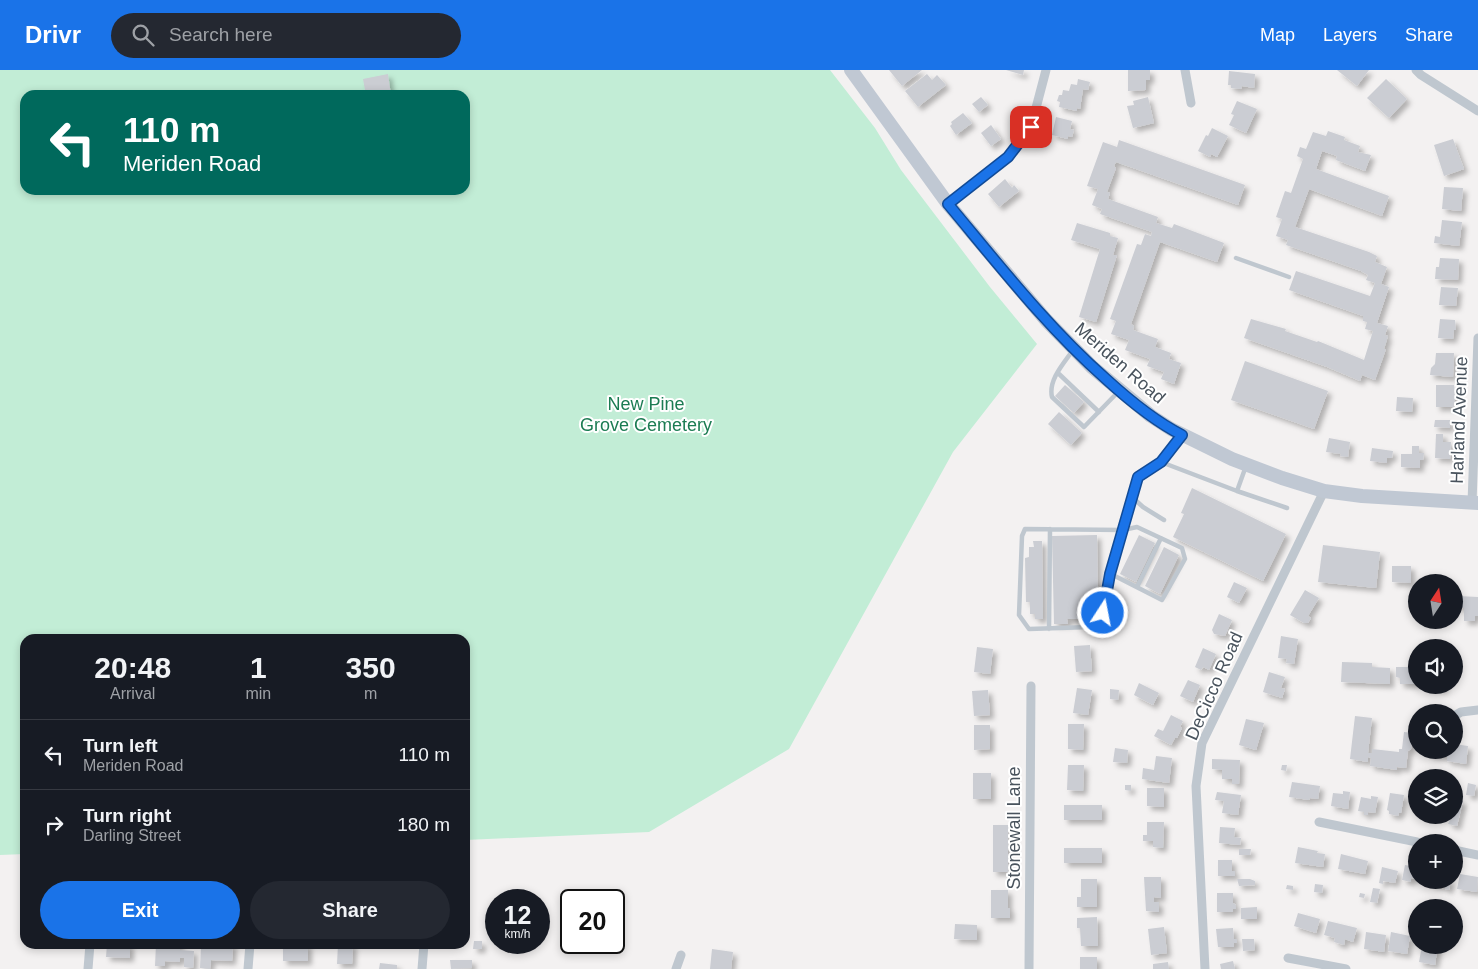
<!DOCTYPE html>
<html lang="en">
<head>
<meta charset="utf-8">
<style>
  :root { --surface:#171b24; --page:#242831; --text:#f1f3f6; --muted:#9ea1a6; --line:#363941; --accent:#1a73e8 }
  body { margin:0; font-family:Helvetica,sans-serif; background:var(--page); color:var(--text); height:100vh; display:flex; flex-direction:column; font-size:19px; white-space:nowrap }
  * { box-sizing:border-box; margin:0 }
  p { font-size:16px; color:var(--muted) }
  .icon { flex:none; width:28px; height:28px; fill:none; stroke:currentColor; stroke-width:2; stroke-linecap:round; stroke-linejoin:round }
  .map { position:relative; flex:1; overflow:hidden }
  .details { position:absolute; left:20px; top:564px; width:450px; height:315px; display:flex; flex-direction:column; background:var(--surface); border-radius:15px; box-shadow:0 2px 8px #0003 }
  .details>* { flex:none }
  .guide { position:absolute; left:20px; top:20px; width:450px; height:105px; border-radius:15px; box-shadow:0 2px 8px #0003; background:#00695c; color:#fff; overflow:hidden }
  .needle { width:32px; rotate:12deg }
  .fabs { position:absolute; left:1408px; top:504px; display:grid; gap:10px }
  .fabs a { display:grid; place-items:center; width:55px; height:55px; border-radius:50%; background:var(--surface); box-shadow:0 2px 8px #0003; font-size:25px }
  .speed { position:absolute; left:485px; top:819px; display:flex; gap:10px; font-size:25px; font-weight:700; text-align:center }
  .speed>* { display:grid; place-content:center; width:65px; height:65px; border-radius:50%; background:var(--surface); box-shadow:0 2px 8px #0003; line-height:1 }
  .speed small { font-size:12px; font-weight:400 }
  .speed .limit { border:2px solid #111; border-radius:8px; background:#fff; color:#111 }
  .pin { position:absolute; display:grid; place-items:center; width:42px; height:42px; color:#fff; margin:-21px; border-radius:10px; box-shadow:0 2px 8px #0006 }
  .me { position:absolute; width:55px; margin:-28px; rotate:11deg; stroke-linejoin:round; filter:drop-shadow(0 0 4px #0008) }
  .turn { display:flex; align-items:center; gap:18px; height:105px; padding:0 20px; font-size:22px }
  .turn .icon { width:65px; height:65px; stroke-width:2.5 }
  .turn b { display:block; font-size:35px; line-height:42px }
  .eta { display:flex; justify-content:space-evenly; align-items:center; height:85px; text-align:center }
  .eta b { font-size:30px; font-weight:800; line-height:35px }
  .primary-button { display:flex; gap:10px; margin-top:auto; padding:10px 20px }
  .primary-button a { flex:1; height:58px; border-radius:30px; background:var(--accent); color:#fff; font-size:20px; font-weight:800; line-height:58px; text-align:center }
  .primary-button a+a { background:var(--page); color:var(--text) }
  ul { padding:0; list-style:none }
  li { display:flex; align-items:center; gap:15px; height:70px; padding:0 20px; border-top:1px solid var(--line) }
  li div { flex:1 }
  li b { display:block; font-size:19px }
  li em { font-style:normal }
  header { display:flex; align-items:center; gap:30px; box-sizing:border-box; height:70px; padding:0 25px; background:var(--accent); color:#fff }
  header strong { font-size:24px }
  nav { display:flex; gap:28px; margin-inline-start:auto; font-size:18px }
  .search { width:350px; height:45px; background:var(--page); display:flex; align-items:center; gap:12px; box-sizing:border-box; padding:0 18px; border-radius:28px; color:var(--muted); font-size:19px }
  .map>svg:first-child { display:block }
</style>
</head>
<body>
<header>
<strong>Drivr</strong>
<div class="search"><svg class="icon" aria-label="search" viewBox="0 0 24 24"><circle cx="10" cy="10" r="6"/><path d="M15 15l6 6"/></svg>Search here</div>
<nav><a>Map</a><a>Layers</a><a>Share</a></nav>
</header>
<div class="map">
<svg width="1478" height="899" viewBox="0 0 1478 899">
  <defs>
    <filter id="shadow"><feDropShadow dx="4" dy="4" stdDeviation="2.5" flood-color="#0004"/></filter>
  </defs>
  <rect width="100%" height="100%" fill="#f3f1f1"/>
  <path fill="#c2edd6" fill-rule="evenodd" d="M0 0H830L875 58 901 100 990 217 1037 274 953 382 789 679 649 762 465 770V569H25V784L0 785ZM25 25H465V120H25Z"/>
  <path fill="#cbcdd3" filter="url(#shadow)" d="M889 0H922L902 16Z
    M1006 0H1024L1023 5Z
    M1128 0H1150V10H1146V20L1128 21Z
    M1337 0H1369L1357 16Z
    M1229 1 1255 4 1254 18 1242 16 1241 19 1231 18V15H1228Z
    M388 4 391 25H366L363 9Z
    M927 4 932 10 937 5 946 15 918 37 905 21Z
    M1078 9 1090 12 1088 20 1083 19 1080 39 1077 38V41L1059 37 1060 32 1057 31 1059 25H1062L1063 20 1069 21 1071 14 1077 15Z
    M1386 9 1407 29 1389 48 1367 28Z
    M981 27 988 35 979 42 972 34Z
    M1148 27 1154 53 1133 58 1127 36 1134 35 1133 31Z
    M1237 31 1257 39 1246 63 1229 55 1234 45 1231 44Z
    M963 43 972 53 956 65 950 56 952 54 951 52Z
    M1056 47 1072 51 1070 59 1074 60 1072 67 1068 66V69L1052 65Z
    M991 55 1001 69 991 76 981 63Z
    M1212 58 1228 66 1217 87 1211 84 1210 87 1198 81 1206 65 1208 66Z
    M1328 61 1345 67 1344 70 1360 76 1358 82 1371 85 1365 101 1336 90 1337 86 1322 81 1316 99 1389 126 1382 146 1309 119 1295 157 1369 182 1377 186 1375 192 1387 197 1381 214 1389 217 1377 253 1388 256 1385 265 1388 266 1384 279H1386L1375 310 1362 305 1360 311 1327 297 1244 268 1251 249 1286 259 1285 261 1317 272 1318 271 1364 290 1373 261 1365 259 1367 252 1363 251V246L1289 220 1296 201 1370 226 1375 213 1366 210 1368 205 1361 201 1286 175 1288 170 1276 166 1282 149 1276 147 1285 121 1291 123 1303 89 1297 86 1300 77 1306 79 1313 62 1326 66Z
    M1453 69 1464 99 1444 106 1434 75Z
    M1119 70 1245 115 1238 135 1116 92 1114 96 1116 98 1107 122 1110 123 1108 129 1158 147 1156 153 1172 158 1174 154 1224 173 1217 192 1160 172 1131 254 1134 256 1133 260 1158 269 1155 277 1171 283 1169 289 1181 293 1174 314 1161 309 1164 302 1147 296 1150 289 1125 280 1129 270 1111 264 1116 251 1110 249 1137 174 1141 175 1145 164 1151 166 1152 162 1100 144 1102 139 1092 135 1098 119 1087 116 1103 72 1117 77Z
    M1005 109 1012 118 1014 115 1019 121 999 137 988 124Z
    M1444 117 1463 118 1461 141 1442 139Z
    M1442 150 1462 152 1459 176 1434 173 1435 166 1440 167Z
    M1077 153 1110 163V166L1118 168 1113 185H1117L1096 252 1079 247 1100 179 1071 170Z
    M1440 188 1459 189 1458 210 1435 209 1436 197H1439Z
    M1441 217 1458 218 1456 236 1439 235Z
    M1440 249 1455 250 1456 260H1454L1453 269 1438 268Z
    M1436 283H1454L1453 307 1430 305 1431 298 1435 294Z
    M1245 291 1328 321 1314 359 1231 330Z
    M1065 315 1084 332 1074 343 1055 326Z
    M1436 315H1454L1455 329 1453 337H1436Z
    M1397 327 1413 328 1412 342 1396 341Z
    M1059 342 1082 363 1071 375 1048 354Z
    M1435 350H1450V358L1434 357Z
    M1436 364H1443V372H1451L1450 389 1435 388Z
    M1329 368 1350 372 1348 387 1340 386 1341 384 1326 382Z
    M1412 376H1419V383H1424L1423 390H1420V398L1401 397V384H1412Z
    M1372 378 1393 381 1392 388H1387V393L1370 391Z
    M1192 418 1286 464 1263 511 1173 467 1184 444 1181 443Z
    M1097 465 1098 532H1093V543H1089V549H1067L1068 554H1054L1052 466Z
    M1139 465 1155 473 1136 512 1120 504Z
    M1033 471H1042L1043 549H1035V544H1030V532H1026L1025 488 1029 487V477H1034Z
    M1323 475 1380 482 1376 518 1318 512Z
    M1164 477 1179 485 1160 524 1145 516Z
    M1392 496H1411V513L1392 512Z
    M1234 512 1247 518 1239 533 1227 527Z
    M1305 520 1319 528 1308 546 1311 548 1308 553H1304L1290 545Z
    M1458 526 1478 527V546H1475V551H1464V538H1458Z
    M1219 544 1232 550 1225 566 1214 564 1212 560Z
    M1281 566 1298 569 1294 594 1286 593 1287 589 1278 588Z
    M1090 575 1092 601 1076 602 1074 576Z
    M977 577 993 579 990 604 974 602Z
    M1203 578 1216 584 1209 600 1203 597 1201 600 1195 597Z
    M1342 592 1372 593V597L1390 598V614L1341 612Z
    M1396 597H1416V614H1400V608L1396 607Z
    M1269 602 1285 607 1281 618 1285 619 1282 628 1263 622Z
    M1188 610 1200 615 1193 632 1180 626Z
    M1139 613 1159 623 1153 635 1134 625Z
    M1426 615H1444V619L1426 617Z
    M1077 618 1092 620 1088 645 1073 643Z
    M1110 619 1119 620 1118 630 1110 629Z
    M988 620 990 645 974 646 972 621Z
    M1171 645 1183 651 1180 657 1182 658 1177 668H1175L1171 675 1154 666 1158 659 1163 661Z
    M1355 646 1372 648 1368 683H1372V679L1399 682V679H1402L1404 662 1413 663 1411 679 1408 681 1406 698 1397 697V700L1370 696 1371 688 1368 687V692L1350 689Z
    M1246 649 1264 653 1256 680 1239 675Z
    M1068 654H1084L1083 680 1068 679Z
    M974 655H990V679L974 680Z
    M1454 674 1468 676 1466 694 1447 691V687L1429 685V680H1454Z
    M1115 678 1128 680 1127 693 1113 692Z
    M1156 686 1172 688 1169 713 1142 709 1143 698 1154 700Z
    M1212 689 1240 690 1239 714H1232V709H1222V700L1212 699Z
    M1068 695H1084L1083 721 1067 720Z
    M1282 695H1287L1286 701 1281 700Z
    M973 703H991V729H973Z
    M1292 712 1320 716 1318 729 1310 728 1309 730 1289 727Z
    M1468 713 1476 715 1474 726 1466 725Z
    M1125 715H1131V721L1125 720Z
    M1147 718H1164V737L1147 736Z
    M1343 721 1350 722 1348 739 1331 736 1333 723 1343 724Z
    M1217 722 1241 725 1238 745 1222 743 1224 731 1215 730Z
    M1390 723 1404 725 1401 743H1399L1398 746 1389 744V741L1387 740Z
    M1371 726 1378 727 1375 743 1368 742V745H1364V742L1358 741 1361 727 1371 729Z
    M1454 729 1463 731 1457 756 1448 754 1450 749 1437 746 1454 745Z
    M1064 735H1102V750H1064Z
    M1147 752H1164L1163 778 1153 777V771H1143V765H1147Z
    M993 755H1008V802H993Z
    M1220 757 1235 758 1234 767 1241 768 1240 775 1219 773Z
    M1298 777 1318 781 1317 783 1325 784 1323 797 1295 793Z
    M1064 778H1102V793H1064Z
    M1239 779H1251L1250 785H1239Z
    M1341 784 1368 791 1365 804 1338 799Z
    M1218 790H1232V801H1235V806H1218Z
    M1405 795 1416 797V809L1411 808V812L1402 810Z
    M1382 797 1398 801 1395 813 1383 811V814L1379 813Z
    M1460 804 1478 807 1477 822 1457 819Z
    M1144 807H1161V828L1154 827V832H1159V842L1146 841Z
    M1081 809H1097V837H1077V827H1081Z
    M1237 809H1250L1255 811V815L1239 816Z
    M1431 810H1451L1449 820 1445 819V817L1430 814Z
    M1315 814 1323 815 1322 823 1314 822Z
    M1287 815 1293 816V820L1286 819Z
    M1373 818 1380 819 1377 833 1370 832Z
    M991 820H1008V838H1010V848H991Z
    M1217 823H1233V833L1236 835V839H1233V842H1217Z
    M1360 823 1365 824 1364 828 1359 827Z
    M1257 837V849H1241V838Z
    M1298 843 1320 849 1316 863 1294 856Z
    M1097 847 1098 876H1081L1080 858H1077V848Z
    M1328 851 1357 858 1353 872 1345 869 1344 875 1334 872 1335 868 1324 865Z
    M955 854 977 855V870L954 869Z
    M1164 857 1167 883 1151 885 1148 859Z
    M1233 858 1234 869H1237V873H1234V877H1218L1216 859Z
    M1366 862 1386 865 1384 882 1364 879Z
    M1391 862 1410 866 1407 884 1388 881Z
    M1242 869H1254L1255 880 1243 881Z
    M474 871H482V879H473Z
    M107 874H130V888L106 887Z
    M156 874H180V880L194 881 193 898 184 897V888H180V892L165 891V896H155Z
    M209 874H233L232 891 211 890 210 899 200 898 201 876H208Z
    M283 874H308V891H283Z
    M338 874H353L352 894H337Z
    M1422 875H1438L1435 895 1419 892Z
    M712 879 733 882 731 899H710Z
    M1080 887H1097V899H1080Z
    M450 890H472V898L451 899Z
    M1233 891 1235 899H1221L1220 894Z
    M1168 892 1169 899H1153V894Z
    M380 893 397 895V899H379Z"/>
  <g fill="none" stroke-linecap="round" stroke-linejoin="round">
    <path stroke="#bfc7cf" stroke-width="4.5" d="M1236 188 1289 207
      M1073 280C1064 293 1048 310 1052 327L1084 357 1119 321
      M1058 303 1099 342
      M1181 366 1161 392 1237 421 1246 396
      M1237 421 1287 438
      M1132 427 1143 437 1164 450
      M1111 504 1162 530 1185 489 1182 478 1137 457 1123 460 1025 459 1022 466 1019 545 1029 559 1090 557 1103 543 1111 504 1138 407 1161 392
      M1137 517 1161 468
      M1049 559 1050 459"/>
    <path stroke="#bfc7cf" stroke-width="9" d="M1185 0 1191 33
      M1416 0 1421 5 1478 41
      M948 134 1008 87 1031 57 1046 0
      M1472 433 1478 268
      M1454 646 1461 642 1478 640
      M1319 752 1417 772
      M1454 780 1478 785
      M1288 888 1346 899
      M88 899 90 874
      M248 899 250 874
      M422 899 424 874
      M676 899 681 885
      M1029 899 1031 616
      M1205 899 1196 716 1202 673 1324 421"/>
    <path stroke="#c0c8d3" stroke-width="14" d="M851 0 948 134 1046 250 1092 297 1151 346 1171 359 1232 389 1282 408 1324 421 1362 426 1478 433"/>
  </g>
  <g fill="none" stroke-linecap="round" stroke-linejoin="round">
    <defs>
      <path id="route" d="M1031 57 1008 87 948 134C999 195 1047 257 1106 309 1129 330 1154 351 1182 365L1161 392 1138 407 1110 504 1103 543"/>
    </defs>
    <use href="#route" stroke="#114b97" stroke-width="12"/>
    <use href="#route" stroke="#1a73e8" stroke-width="9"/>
  </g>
  <g text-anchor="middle" stroke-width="4" stroke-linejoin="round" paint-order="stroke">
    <g font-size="18" fill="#49535d" stroke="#fff">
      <text transform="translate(1120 293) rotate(41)" y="6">Meriden Road</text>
      <text transform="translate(1459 350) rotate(-88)" y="6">Harland Avenue</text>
      <text transform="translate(1214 616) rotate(-66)" y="6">DeCicco Road</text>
      <text transform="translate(1014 758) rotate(-90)" y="6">Stonewall Lane</text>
    </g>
    <g font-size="18" fill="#1c7c53" stroke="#fff">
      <text x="646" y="340">New Pine<tspan x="646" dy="21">Grove Cemetery</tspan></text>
    </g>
  </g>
</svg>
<div class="fabs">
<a><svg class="needle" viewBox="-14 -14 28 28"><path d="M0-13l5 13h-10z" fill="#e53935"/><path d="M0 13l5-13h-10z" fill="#9ea1a6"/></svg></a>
<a><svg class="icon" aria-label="sound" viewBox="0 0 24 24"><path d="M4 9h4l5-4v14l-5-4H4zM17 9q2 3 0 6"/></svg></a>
<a><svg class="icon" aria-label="search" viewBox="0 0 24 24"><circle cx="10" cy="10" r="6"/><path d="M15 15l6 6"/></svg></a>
<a><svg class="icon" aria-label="layers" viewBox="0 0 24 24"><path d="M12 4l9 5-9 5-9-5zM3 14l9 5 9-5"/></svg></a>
<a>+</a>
<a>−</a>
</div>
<div class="speed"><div>12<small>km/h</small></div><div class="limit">20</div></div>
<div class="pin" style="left:1031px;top:57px;background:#d93025"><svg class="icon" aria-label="arrive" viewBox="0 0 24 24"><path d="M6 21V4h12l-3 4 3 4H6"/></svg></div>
<svg class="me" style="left:1103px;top:543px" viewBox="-20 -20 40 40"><circle r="17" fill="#1a73e8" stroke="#fff" stroke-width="3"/><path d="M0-11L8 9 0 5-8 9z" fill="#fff"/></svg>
<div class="guide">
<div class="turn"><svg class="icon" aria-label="left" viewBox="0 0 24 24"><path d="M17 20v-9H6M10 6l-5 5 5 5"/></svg><div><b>110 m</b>Meriden Road</div></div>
</div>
<section class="details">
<div class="eta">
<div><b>20:48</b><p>Arrival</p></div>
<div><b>1</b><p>min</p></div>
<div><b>350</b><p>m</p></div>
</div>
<ul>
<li><svg class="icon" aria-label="left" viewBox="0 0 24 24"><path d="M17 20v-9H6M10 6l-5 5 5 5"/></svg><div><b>Turn left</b><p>Meriden Road</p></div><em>110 m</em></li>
<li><svg class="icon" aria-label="right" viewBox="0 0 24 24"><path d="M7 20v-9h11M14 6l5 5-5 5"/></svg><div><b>Turn right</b><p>Darling Street</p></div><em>180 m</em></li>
</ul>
<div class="primary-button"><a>Exit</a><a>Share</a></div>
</section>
</div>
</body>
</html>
